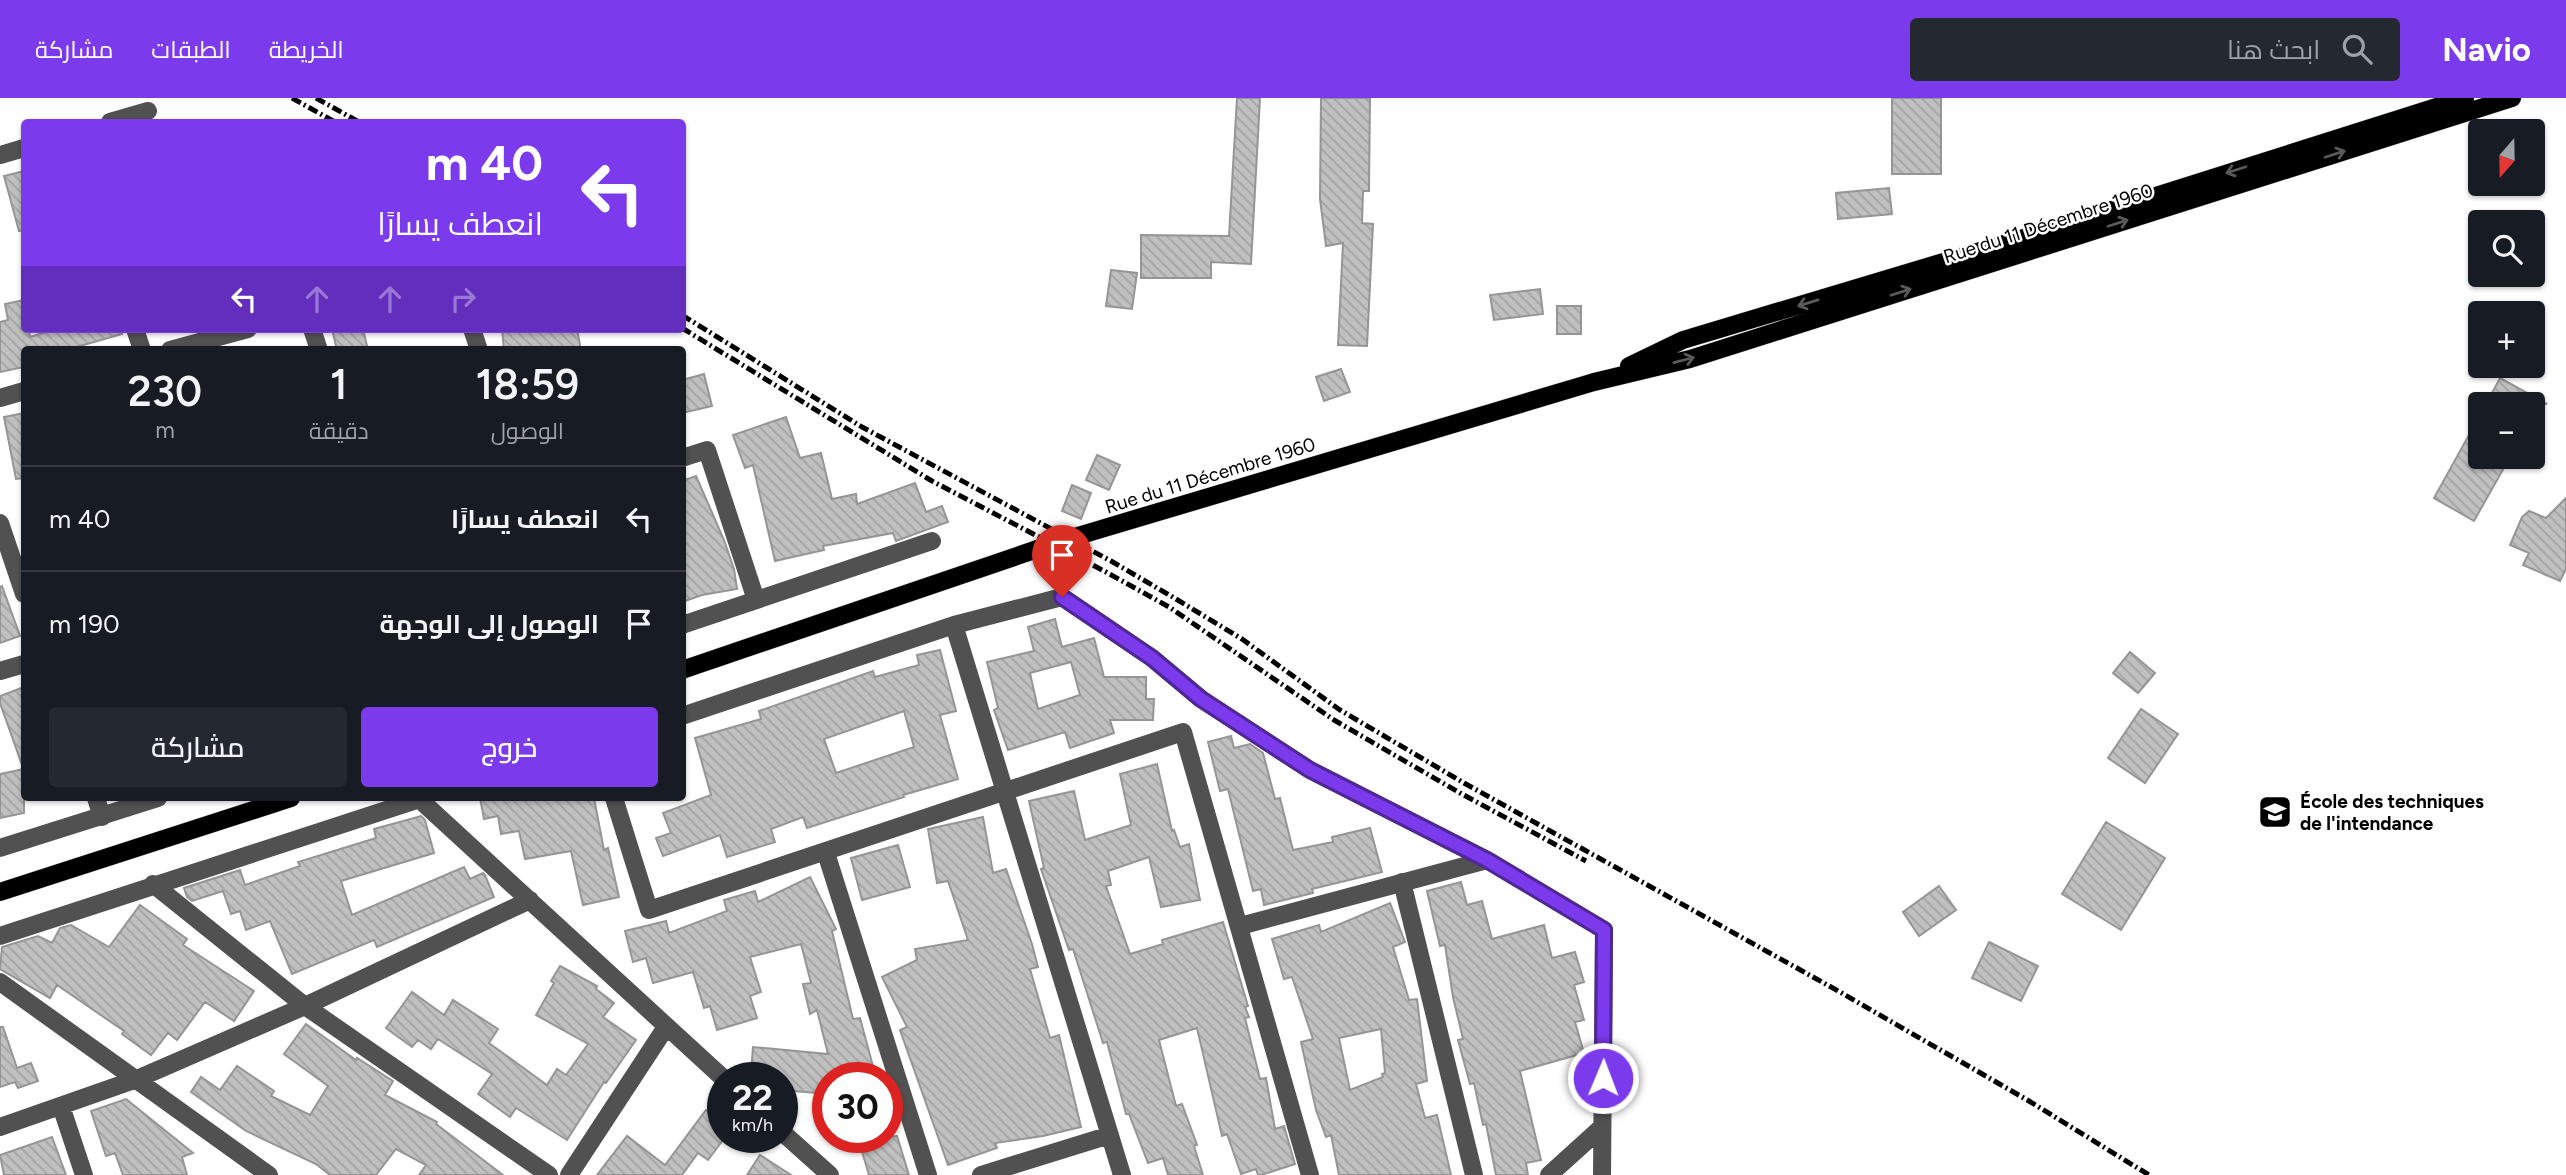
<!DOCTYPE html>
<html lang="ar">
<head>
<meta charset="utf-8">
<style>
  :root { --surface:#171b24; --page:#242831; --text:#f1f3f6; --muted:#9ea1a6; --line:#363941; --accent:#7c3aed }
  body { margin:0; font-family:Figtree,Cairo,sans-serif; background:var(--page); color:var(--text); direction:rtl; height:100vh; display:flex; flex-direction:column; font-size:26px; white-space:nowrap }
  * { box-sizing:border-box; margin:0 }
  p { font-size:23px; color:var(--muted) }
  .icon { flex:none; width:38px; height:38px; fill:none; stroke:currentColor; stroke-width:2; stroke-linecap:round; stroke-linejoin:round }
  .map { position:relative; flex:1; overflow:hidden; direction:ltr }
  .sheet { position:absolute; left:21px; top:248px; width:665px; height:455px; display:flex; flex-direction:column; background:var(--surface); border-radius:7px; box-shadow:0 2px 5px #0004; direction:rtl }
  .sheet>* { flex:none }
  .guide { position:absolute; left:21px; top:21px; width:665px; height:214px; border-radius:7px; box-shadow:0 2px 5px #0004; direction:rtl; background:#7c3aed; color:#fff; overflow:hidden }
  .needle { width:46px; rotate:200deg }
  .tools { position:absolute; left:2468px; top:21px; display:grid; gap:14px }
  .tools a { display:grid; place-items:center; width:77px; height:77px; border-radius:7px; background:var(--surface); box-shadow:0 2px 5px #0004; font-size:35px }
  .speed { position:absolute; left:707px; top:964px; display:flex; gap:14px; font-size:35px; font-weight:700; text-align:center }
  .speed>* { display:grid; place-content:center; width:91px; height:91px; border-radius:50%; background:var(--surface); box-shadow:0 2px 5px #0004; line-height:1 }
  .speed small { font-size:18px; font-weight:400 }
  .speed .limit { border:10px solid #d22; background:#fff; color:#111 }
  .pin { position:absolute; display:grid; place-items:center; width:60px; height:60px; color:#fff; margin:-72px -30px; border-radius:50% 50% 50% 0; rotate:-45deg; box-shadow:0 0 7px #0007 }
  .pin .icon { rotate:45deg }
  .me { position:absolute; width:77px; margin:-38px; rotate:1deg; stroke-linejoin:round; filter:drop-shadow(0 0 5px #0008) }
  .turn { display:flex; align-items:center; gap:24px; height:147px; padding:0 28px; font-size:32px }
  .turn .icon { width:91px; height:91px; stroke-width:2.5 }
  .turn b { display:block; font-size:49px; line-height:60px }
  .lanes { display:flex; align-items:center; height:66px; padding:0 28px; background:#0003; justify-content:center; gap:35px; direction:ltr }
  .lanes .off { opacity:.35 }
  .eta { display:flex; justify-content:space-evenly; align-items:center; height:119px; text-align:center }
  .eta b { font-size:42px; font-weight:600; line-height:49px }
  .action { display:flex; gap:14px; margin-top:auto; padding:14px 28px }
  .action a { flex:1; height:80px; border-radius:7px; background:var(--accent); color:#fff; font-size:28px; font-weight:600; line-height:80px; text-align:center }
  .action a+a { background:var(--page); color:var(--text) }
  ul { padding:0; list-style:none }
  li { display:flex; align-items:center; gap:21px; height:105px; padding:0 28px; border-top:2px solid var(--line) }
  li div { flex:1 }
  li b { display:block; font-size:26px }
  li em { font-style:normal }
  header { display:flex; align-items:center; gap:42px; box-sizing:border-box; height:98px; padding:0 35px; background:var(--accent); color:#fff }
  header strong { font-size:33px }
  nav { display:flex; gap:38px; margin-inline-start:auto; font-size:24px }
  .search { width:490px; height:63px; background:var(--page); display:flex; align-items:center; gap:18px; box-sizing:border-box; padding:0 24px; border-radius:7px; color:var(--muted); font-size:26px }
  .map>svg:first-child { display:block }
</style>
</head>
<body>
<header>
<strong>Navio</strong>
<div class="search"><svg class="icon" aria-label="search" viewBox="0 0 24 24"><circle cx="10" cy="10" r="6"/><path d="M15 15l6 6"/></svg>ابحث هنا</div>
<nav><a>الخريطة</a><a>الطبقات</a><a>مشاركة</a></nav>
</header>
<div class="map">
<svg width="2566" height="1077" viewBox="0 0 2566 1077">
  <defs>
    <pattern id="building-back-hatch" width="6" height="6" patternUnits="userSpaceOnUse" patternTransform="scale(1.75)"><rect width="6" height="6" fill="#c0c0c0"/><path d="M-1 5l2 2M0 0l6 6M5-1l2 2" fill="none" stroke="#a3a3a3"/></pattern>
  </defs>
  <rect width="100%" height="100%" fill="#fff"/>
  <path fill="url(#building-back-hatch)" stroke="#959595" stroke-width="2" fill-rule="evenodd" d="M1237 0H1260L1251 166 1211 164V180H1141V137L1229 138Z
    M1321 0H1370L1369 93H1363L1362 125 1373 126 1367 248 1338 247 1343 145 1326 148 1320 101Z
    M1892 0H1941V76H1892Z
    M24 73V132L19 133 4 78Z
    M1889 90 1892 116 1838 121 1836 95Z
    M1111 172 1137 175 1132 211 1106 208Z
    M1540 191 1543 216 1494 222 1490 197Z
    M24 202V231H29L30 239 56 231H121L122 236 66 252H24V269L0 274V224L8 222 5 206Z
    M1557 208H1581V236H1557Z
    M332 231H363L368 252H337Z
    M502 231H577L581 252H504Z
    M1341 271 1350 294 1324 303 1316 279Z
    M704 276 712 308 682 315V282Z
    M2500 280 2547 306H2486Z
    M24 315V380L16 381 4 319Z
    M2480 317V359H2510L2474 423 2434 400Z
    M786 319 800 360 821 355 832 401 856 396 857 406 915 385 926 414 942 408 948 424 896 443 893 435 823 448 824 452 775 463 753 367 745 370 733 337Z
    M1097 357 1120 367 1109 392 1086 382Z
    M696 378 724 442 734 471 737 491 702 497 682 504V383Z
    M1072 387 1091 395 1081 421 1062 413Z
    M2566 400V471L2560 483 2523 467 2529 455 2510 447 2522 419 2529 413 2546 420Z
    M2 488 20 538 0 545V489Z
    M1055 521 1062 549 1094 540 1104 579H1146V601H1154L1153 622H1110L1114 635 1070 650 1065 634 1008 652 994 612 998 610 987 564 1034 553 1028 529ZM1071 564 1080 597 1038 611 1030 575Z
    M940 552 956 613 940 617 958 681 903 697 904 699 807 730 803 719 771 731 775 744 727 759 720 737 663 758 656 740 671 735 663 715 711 697 695 640 761 621 759 613 873 573 875 579 919 567 917 557ZM904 613 914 649 836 675 824 641Z
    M2130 554 2155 575 2138 595 2113 575Z
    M24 589V666L22 667 0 605V598Z
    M2141 611 2178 636 2145 685 2108 660Z
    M1231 638 1234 650 1250 646 1263 655 1275 701 1280 700 1293 752 1333 744 1332 739 1370 730 1382 774 1312 791 1313 795 1264 807 1261 791 1253 793 1228 691 1220 693 1208 644Z
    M1157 666 1172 733 1174 732 1180 749 1189 746 1200 802 1161 809 1149 759 1108 773 1111 787 1106 788 1130 856 1163 846 1162 842 1223 824 1248 908 1245 909 1249 919 1245 920 1260 981 1266 980 1275 1031 1284 1028 1295 1066 1261 1077H1258L1256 1071 1241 1076 1227 1036 1222 1038 1197 930 1159 942 1176 1008 1182 1006 1197 1047 1194 1048 1203 1077H1168L1163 1060 1148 1065 1129 1016H1126L1107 944 1103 945 1073 851 1069 852 1041 771 1044 770 1029 703 1074 693 1085 742 1131 727 1120 676Z
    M24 671V715L0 720V676Z
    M480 700H594L604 752 608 750 619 799 583 807 571 753 525 761 519 733 501 736 498 718 484 721Z
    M421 718 425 722 434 755 341 783 352 817 464 769 470 781 483 775 485 777 494 799 377 849 374 842 292 876 270 823 246 832 240 813 231 816 223 793 192 803 187 799 184 790 240 772 245 787 300 768 298 764 376 740 374 731Z
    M983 719 993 775 1006 771 1032 846 1038 869 1030 871 1050 940 1059 937 1081 1029 1043 1038 995 1045 997 1050 948 1067 900 932 907 929 882 879 917 862 915 851 968 842 948 783 937 785 928 731Z
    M2106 724 2165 760 2121 832 2062 796Z
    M898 747 910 789 862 802 851 760Z
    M810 779 836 831 832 833 853 921 860 920 874 972 842 980H828V996L782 992V980H776L777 976 751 974 753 949 828 956 817 912 810 916 803 886 811 885 801 846 750 859 761 894 750 898 757 920 717 932 710 908 704 910 693 874 653 885 646 860 633 864 625 833 666 823 669 835 727 813 724 802 755 793 758 804Z
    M1461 784 1467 807 1482 803 1492 841 1544 827 1552 860 1575 854 1584 884 1574 887 1584 922 1575 924 1584 955 1520 973 1541 1062 1526 1065 1528 1077H1496L1486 1026 1483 1027 1474 985 1470 986 1458 942 1463 941 1453 899 1445 847 1440 848 1427 793Z
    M1939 788 1956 812 1919 838 1903 814Z
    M1390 805 1405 844 1393 849 1409 902 1417 901 1427 983 1416 986 1425 1020 1437 1017 1451 1077H1339L1331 1037 1326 1039 1316 1012 1301 944 1313 941 1292 879 1284 881 1272 841 1319 827 1321 834ZM1381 931 1385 975 1382 976 1383 979 1350 992 1339 940Z
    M140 807 187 841 183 847 254 893 234 923 205 904 177 942 168 935 151 957 122 936 124 933 57 887 50 900 0 871 2 849 38 838 52 845 60 830 71 827 109 849Z
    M1989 844 2038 868 2021 903 1972 880Z
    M560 868 597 888 596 891 614 905 603 919 636 942 606 985 604 984 567 1042 516 1010 510 1019 478 996 492 976 438 941 431 951 418 942 412 949 386 930 412 894 444 917 453 902 498 931 489 945 547 987 557 971 566 977 588 946 536 917 554 885 551 883Z
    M306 926 356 962 357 960 393 983 385 997 437 1024 436 1026 503 1077H419L426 1067 396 1051 376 1077H330L316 1066 246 1033 191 994 201 979 220 992 237 968 274 993 271 998 310 1017 328 988 284 956Z
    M0 929H3L17 970 31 965 38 983 18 990 15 984 0 989Z
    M126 1001 193 1055 182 1059 187 1077H123L115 1055 106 1058 91 1013Z
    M706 1012 723 1024V1042L708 1062 698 1055 682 1077H597L627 1038 665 1067Z
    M897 1038 909 1077H869L858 1040Z
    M52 1039 66 1077H4L0 1057Z
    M760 1057 791 1077H747Z"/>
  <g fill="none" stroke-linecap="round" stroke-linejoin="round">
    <defs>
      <path id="major" d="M1629 268 1683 242 2017 142 2465 0
        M1594 284 1690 261 2512 0
        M0 794 291 700"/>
    </defs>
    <use href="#major" stroke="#dbdbdb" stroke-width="19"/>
    <path stroke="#515151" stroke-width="18" d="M110 24 148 13
      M0 57 24 50
      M135 231 142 252
      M312 231 319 252
      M472 231 479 252
      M170 252 248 231
      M0 300 24 293
      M682 360 707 352 756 502
      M0 425 24 496
      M682 527 932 443
      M954 527 1062 499 1152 560 1201 601 1310 672 1487 762 1604 832 1602 1077
      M0 573 24 566
      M682 618 954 527 1122 1077
      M96 700 102 719
      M418 700 723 980
      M614 700 649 812 1183 634 1310 1077
      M0 750 158 700
      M826 755 928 1077
      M1402 784 1474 1077
      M153 786 305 908 549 1077
      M1240 828 1487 762
      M0 838 423 700
      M0 884 269 1077
      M61 1008 84 1077
      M0 1029 137 981 305 908 530 802
      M782 1034 830 1077
      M569 1077 666 929
      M981 1077 1110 1037
      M1549 1077 1602 1029"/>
    <use href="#major" stroke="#000" stroke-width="18"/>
    <path stroke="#000" stroke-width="5" stroke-dasharray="10 3.5 2 3.5" stroke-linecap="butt" d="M292 0 335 24
      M316 0 359 24
      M682 217 862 329 1111 463 1171 498 1242 541 1340 612 1464 685 1840 894 2029 1003 2149 1077
      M682 230 932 383 1106 474 1169 509 1334 622 1460 695 1586 763"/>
    <defs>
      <path id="major-bridge" d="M682 572 1061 443 1594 284"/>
    </defs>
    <use href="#major-bridge" stroke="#dbdbdb" stroke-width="19" stroke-linecap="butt"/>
    <use href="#major-bridge" stroke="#000" stroke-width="18"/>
  </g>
  <defs><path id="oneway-shaft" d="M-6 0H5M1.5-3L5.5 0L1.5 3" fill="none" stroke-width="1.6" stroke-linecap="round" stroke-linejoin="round" transform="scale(1.75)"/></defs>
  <g stroke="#595959">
    <use href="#oneway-shaft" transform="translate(2335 56) rotate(-18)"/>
    <use href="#oneway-shaft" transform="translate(2236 72) rotate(162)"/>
    <use href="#oneway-shaft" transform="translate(2118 125) rotate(-18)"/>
    <use href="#oneway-shaft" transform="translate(1901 194) rotate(-18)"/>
    <use href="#oneway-shaft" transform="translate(1808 205) rotate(163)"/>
    <use href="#oneway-shaft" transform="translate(1684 262) rotate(-15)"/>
  </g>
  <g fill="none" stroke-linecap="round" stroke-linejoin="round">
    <defs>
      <path id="route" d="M1062 499 1152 560 1201 601 1310 672 1487 762 1604 832 1603 980"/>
    </defs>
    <use href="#route" stroke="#51269a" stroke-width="18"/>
    <use href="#route" stroke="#7c3aed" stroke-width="12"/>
  </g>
  <defs>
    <symbol id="university-square" viewBox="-11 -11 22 22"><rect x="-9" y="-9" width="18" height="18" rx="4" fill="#000" stroke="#fff"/><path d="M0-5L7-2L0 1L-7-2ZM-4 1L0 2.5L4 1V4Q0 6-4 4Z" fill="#fff"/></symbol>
  </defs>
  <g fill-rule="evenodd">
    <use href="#university-square" x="2256" y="695" width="38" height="38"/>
  </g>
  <g text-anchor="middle" stroke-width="5" stroke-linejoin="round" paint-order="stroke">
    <g font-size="19" fill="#000" stroke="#fff">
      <text transform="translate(2048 125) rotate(-18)" y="7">Rue du 11 Décembre 1960</text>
      <text transform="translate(1210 377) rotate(-17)" y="7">Rue du 11 Décembre 1960</text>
    </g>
    <g font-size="19" font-weight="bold" fill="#000" stroke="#fff" text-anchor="start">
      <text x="2300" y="710">École des techniques<tspan x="2300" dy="22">de l'intendance</tspan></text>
    </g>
  </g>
</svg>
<div class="tools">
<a><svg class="needle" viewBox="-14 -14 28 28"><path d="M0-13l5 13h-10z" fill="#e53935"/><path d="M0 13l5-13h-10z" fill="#9ea1a6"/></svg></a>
<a><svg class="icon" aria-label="search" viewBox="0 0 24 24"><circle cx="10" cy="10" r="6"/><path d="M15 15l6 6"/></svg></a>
<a>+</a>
<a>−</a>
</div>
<div class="speed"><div>22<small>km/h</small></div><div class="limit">30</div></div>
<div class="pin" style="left:1062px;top:499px;background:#d93025"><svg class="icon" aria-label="arrive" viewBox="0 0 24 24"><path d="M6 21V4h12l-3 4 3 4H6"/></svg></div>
<svg class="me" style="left:1603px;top:980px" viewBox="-20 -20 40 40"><circle r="17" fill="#7c3aed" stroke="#fff" stroke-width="3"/><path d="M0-11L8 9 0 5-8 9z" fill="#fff"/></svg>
<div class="guide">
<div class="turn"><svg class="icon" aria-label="left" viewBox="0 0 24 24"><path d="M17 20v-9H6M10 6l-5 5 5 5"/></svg><div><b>40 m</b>انعطف يسارًا</div></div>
<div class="lanes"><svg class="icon" aria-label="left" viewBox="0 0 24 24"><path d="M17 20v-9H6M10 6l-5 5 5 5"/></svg><svg class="icon off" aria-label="ahead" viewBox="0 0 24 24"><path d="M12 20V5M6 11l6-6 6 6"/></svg><svg class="icon off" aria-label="ahead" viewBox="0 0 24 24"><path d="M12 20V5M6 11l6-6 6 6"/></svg><svg class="icon off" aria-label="right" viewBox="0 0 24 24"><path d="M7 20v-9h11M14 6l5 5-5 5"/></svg></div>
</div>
<section class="sheet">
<div class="eta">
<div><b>18:59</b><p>الوصول</p></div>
<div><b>1</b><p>دقيقة</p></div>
<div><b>230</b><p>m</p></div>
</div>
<ul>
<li><svg class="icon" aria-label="left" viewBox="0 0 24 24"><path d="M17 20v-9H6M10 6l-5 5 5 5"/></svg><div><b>انعطف يسارًا</b></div><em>40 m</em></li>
<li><svg class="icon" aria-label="arrive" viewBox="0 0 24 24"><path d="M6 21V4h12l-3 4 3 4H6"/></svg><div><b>الوصول إلى الوجهة</b></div><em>190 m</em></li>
</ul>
<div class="action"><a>خروج</a><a>مشاركة</a></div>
</section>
</div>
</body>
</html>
